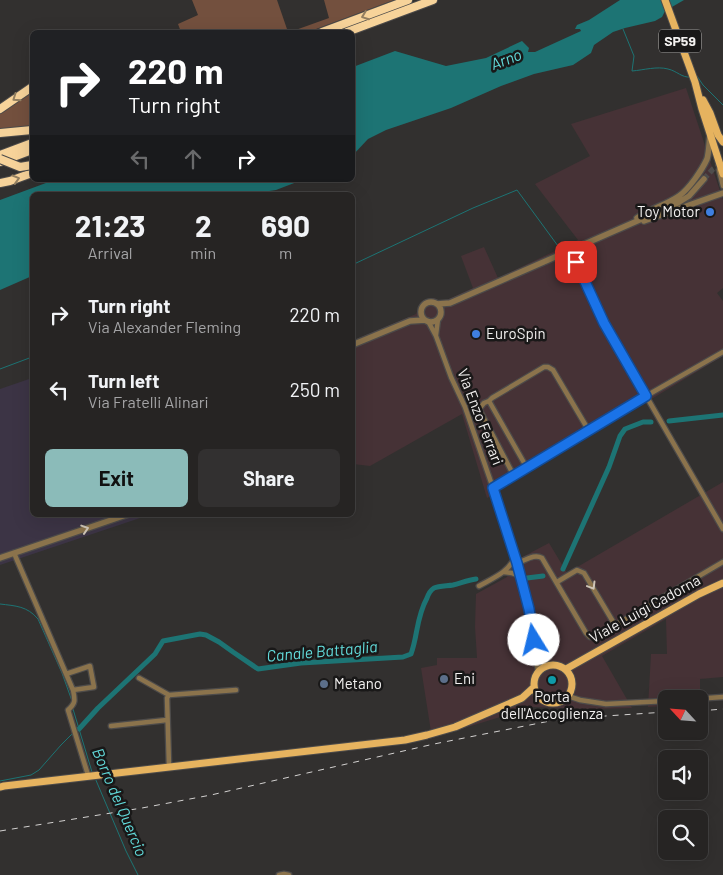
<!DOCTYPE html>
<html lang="en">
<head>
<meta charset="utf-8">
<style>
  :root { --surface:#262423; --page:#323030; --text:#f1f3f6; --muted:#a4a4a6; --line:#424141; --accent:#8bbbb9 }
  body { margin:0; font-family:Barlow,sans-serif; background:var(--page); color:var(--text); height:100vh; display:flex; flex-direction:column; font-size:19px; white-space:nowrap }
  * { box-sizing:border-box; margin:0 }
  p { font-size:16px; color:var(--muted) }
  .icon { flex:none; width:28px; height:28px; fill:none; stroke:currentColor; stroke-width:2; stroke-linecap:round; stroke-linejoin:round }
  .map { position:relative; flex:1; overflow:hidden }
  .panel { position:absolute; left:30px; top:192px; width:325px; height:325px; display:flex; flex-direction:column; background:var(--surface); border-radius:8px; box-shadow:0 5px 20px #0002,0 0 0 1px var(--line) }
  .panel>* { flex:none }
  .hud { position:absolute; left:30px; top:30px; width:325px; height:152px; border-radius:8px; box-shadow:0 5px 20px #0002,0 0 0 1px var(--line); background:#202124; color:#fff; overflow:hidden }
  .needle { width:32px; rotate:296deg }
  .buttons { position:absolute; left:658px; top:690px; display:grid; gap:10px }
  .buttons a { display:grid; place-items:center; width:50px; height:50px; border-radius:8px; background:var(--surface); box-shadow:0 5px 20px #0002,0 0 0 1px var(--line); font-size:25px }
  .pin { position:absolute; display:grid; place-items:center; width:42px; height:42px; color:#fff; margin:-21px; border-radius:10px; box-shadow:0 2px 8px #0006 }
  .me { position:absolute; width:55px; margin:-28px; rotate:351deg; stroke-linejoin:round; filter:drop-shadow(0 0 4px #0008) }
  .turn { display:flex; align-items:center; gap:18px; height:105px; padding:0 15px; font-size:22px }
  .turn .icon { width:65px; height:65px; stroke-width:2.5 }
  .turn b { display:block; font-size:35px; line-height:42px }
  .lanes { display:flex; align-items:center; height:48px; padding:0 15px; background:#0003; justify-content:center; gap:25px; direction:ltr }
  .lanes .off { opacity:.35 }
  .eta { display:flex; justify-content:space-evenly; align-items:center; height:85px; text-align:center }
  .eta b { font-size:30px; font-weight:700; line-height:35px }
  .cta { display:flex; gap:10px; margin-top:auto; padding:10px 15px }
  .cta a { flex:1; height:58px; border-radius:8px; background:var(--accent); color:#111; font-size:20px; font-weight:700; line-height:58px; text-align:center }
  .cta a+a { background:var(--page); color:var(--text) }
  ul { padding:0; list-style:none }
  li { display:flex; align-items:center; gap:15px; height:75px; padding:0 15px }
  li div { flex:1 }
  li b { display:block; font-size:19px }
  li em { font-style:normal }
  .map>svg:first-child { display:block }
</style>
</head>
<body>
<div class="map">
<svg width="723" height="875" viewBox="0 0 723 875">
  <rect width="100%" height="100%" fill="#32302f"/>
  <path fill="#463236" d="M686 88 723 200V288L717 293 723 301V356L487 498 462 414 370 466 353 464 352 341 416 314 421 302 434 298 442 302 473 288 461 256 484 247 498 278 578 240 535 184 590 156 571 124Z
    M723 482V677L700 679V702L699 703V699H666V706L648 707 651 654H667L666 619 602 656 632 708 592 709 533 707 432 738 421 668 437 665V658H477L475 627 476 594 507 577 511 563 549 543 567 573Z"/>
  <path fill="#3c3445" d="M32 378V515H149L0 565V389Z"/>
  <path fill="#73503e" d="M192 0H277L288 32H181L178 24 198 15Z
    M324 0H394L308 32H290L329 18Z
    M32 92V129L0 130V113Z"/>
  <path fill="#1d7474" d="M620 0H684L665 11 662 17 655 21 625 28 613 32 594 45 591 53 573 65 534 74 501 86 451 108 386 130 368 139 353 155V67L395 51 446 66 486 58 522 41 529 48 528 52H535L581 31 580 29H575L577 25 589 20Z
    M54 180H302L276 190 242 195H32V276L0 290V200Z"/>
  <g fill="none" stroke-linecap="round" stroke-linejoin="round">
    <path stroke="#1d7474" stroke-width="1" d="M623 29 634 56 632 71C644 70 657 66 668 69 677 71 682 78 690 77
      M697 76 703 85 723 105
      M352 265 473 208 517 190 558 246
      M0 369 32 357
      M0 604C16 606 27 606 38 619L62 673 72 701
      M73 709 92 772
      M95 778 126 851 138 875
      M0 781 31 775 39 770 61 745 71 735 78 730"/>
    <path stroke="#1d7474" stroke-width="5" d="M669 421 723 415
      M563 569 609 467 620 436 625 429 643 422H651
      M527 578 543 576
      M79 729 98 708 155 654 163 641 200 634 206 635 219 642 233 652 258 669 301 663 403 657 411 654C418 635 416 618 427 598 428 595 431 590 434 588 439 586 448 586 453 585 461 583 468 580 476 579"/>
    <path stroke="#4f4d4c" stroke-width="5.5" stroke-dasharray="5.5 3" stroke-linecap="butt" d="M704 179 713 169 723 163"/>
    <defs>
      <path id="minor" d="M719 170 723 186
        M570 251 604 323 723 529
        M428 321 436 336 451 377 465 407 493 488 515 555 529 609 538 671
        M436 335 438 319
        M489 401 527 468
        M514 476 479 409 484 403 489 401 492 398 544 367H548L553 370 589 431
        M493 488 646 396 723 352
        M14 553 73 690C75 700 76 703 68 710L88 775
        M517 563C525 561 534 553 542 558L586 633 590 637H595L723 562
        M504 572 512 573 521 576
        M557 582 577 570 584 573 615 625
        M479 586C493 578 509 572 515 557
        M537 654 546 666
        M66 674 90 666 94 687 73 690
        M139 678 169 695 236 690
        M169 695 167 698 169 766
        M568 696 580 700 606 704 666 701
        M694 699 723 697
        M111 726 167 720
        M279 875 284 874 289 875"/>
      <path id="tertiary" d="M637 218C650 209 666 205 679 196 689 189 702 170 707 159 709 152 709 143 710 135
        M644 221 723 193
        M421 312a10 10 0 1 1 20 0a10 10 0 1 1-20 0Z
        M437 304 450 303 676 204 689 196 704 179
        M352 345 410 321 425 320
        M0 558 126 515"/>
      <path id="primary" d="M665 0 695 82 702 109 723 174
        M703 100 710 113 718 135 723 142
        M534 684a19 19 0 1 1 38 0a19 19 0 1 1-38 0Z
        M566 669 699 594 723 583
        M0 787 4 786 405 740 427 735 455 727 522 698 534 687"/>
      <path id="motorway" d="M322 32 408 0
        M347 32 433 0
        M0 109 32 87
        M0 133 32 130
        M0 155 32 143
        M0 162 32 150
        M0 183 10 181 32 173"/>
    </defs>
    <use href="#minor" stroke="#4d4b4a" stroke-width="7"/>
    <use href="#tertiary" stroke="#4d4b4a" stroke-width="8"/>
    <use href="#primary" stroke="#4d4b4a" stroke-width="9"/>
    <use href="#motorway" stroke="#4d4b4a" stroke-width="10"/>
    <use href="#minor" stroke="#8b734c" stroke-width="4.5"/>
    <use href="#tertiary" stroke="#8b734c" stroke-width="5.5"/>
    <use href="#primary" stroke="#e6b35f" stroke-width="7"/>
    <use href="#motorway" stroke="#f7d39a" stroke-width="8"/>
    <path stroke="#d3d1d0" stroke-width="1" stroke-dasharray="6 6" stroke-linecap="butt" d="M699 711 723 709
      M0 831 142 808 211 795 434 744 560 719 666 712"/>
    <defs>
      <path id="motorway-bridge" d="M0 159 20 167 32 165"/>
    </defs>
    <use href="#motorway-bridge" stroke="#4d4b4a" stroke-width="10" stroke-linecap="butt"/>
    <use href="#motorway-bridge" stroke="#f7d39a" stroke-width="8"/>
  </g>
  <defs><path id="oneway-chevron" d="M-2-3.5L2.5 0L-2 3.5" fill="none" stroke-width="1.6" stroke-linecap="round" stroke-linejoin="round" transform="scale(1.25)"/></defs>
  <g stroke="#937f60">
    <use href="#oneway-chevron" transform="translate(365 16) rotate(159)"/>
    <use href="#oneway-chevron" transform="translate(16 98) rotate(145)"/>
    <use href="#oneway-chevron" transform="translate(16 179) rotate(-17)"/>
  </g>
  <g stroke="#cfc5b7">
    <use href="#oneway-chevron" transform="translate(85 529) rotate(-18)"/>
    <use href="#oneway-chevron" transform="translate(592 586) rotate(59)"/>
  </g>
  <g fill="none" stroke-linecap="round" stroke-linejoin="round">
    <defs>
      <path id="route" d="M534 640 529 609 517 563 493 488 646 396 604 323 576 262"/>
    </defs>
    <use href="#route" stroke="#114b97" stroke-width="12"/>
    <use href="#route" stroke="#1a73e8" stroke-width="9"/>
  </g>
  <g fill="#3f7fe0" stroke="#191818" stroke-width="2">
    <circle cx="710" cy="212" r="5"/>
    <circle cx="476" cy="334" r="5"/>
  </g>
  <g fill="#5c6f8a" stroke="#191818" stroke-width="2">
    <circle cx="444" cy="679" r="5"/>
    <circle cx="324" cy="684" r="5"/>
  </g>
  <circle fill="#0f9aa8" stroke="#191818" stroke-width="2" cx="552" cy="680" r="5"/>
  <g text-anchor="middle" stroke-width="5" stroke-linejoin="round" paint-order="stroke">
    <rect fill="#191818" stroke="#b2b0af" stroke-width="1" x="659" y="29.5" width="42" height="23" rx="4"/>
    <g font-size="14" font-weight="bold" fill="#f3f1f0">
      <text x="680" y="46">SP59</text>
    </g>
    <g font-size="15" fill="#f3f1f0" stroke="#191818" text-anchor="start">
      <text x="700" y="217" text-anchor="end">Toy Motor</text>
      <text x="486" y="339">EuroSpin</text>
      <text x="454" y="684">Eni</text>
      <text x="334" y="689">Metano</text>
      <text x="552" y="702" text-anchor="middle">Porta<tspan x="552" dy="17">dell'Accoglienza</tspan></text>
    </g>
    <g font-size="15" fill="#f3f1f0" stroke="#191818">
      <text transform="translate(480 417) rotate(69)" y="5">Via Enzo Ferrari</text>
      <text transform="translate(645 609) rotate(-29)" y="5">Viale Luigi Cadorna</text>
    </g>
    <g font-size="16" font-style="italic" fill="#63dcdc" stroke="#191818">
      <text transform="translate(506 59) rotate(-21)" y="6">Arno</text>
      <text transform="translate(322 651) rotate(-5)" y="6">Canale Battaglia</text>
      <text transform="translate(120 802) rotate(67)" y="6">Borro del Quercio</text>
    </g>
  </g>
</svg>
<div class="buttons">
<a><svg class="needle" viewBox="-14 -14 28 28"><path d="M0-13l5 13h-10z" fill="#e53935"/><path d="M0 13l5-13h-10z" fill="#a4a4a6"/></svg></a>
<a><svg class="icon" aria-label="sound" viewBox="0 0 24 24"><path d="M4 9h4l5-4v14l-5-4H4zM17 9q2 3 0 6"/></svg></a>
<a><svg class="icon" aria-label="search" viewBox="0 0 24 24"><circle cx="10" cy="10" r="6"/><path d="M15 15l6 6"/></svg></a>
</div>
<div class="pin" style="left:576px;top:262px;background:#d93025"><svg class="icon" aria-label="arrive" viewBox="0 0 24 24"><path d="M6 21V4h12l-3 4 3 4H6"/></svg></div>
<svg class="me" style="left:534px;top:640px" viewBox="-20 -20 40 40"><circle r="19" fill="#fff"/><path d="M0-13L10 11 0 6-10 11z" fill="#1a73e8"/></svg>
<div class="hud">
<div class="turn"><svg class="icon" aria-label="right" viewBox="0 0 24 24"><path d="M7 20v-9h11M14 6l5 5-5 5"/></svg><div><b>220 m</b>Turn right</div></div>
<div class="lanes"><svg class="icon off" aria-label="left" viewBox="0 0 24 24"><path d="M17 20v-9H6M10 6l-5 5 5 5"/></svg><svg class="icon off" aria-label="ahead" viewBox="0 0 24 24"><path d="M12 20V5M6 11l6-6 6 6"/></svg><svg class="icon" aria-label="right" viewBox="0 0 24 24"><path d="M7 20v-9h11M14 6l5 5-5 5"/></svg></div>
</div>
<section class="panel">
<div class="eta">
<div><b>21:23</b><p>Arrival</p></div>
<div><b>2</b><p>min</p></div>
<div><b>690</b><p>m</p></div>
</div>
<ul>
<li><svg class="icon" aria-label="right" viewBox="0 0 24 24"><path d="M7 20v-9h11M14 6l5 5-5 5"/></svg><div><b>Turn right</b><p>Via Alexander Fleming</p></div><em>220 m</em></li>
<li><svg class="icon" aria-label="left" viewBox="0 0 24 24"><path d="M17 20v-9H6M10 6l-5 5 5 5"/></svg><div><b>Turn left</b><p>Via Fratelli Alinari</p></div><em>250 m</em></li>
</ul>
<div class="cta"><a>Exit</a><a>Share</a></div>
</section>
</div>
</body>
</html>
